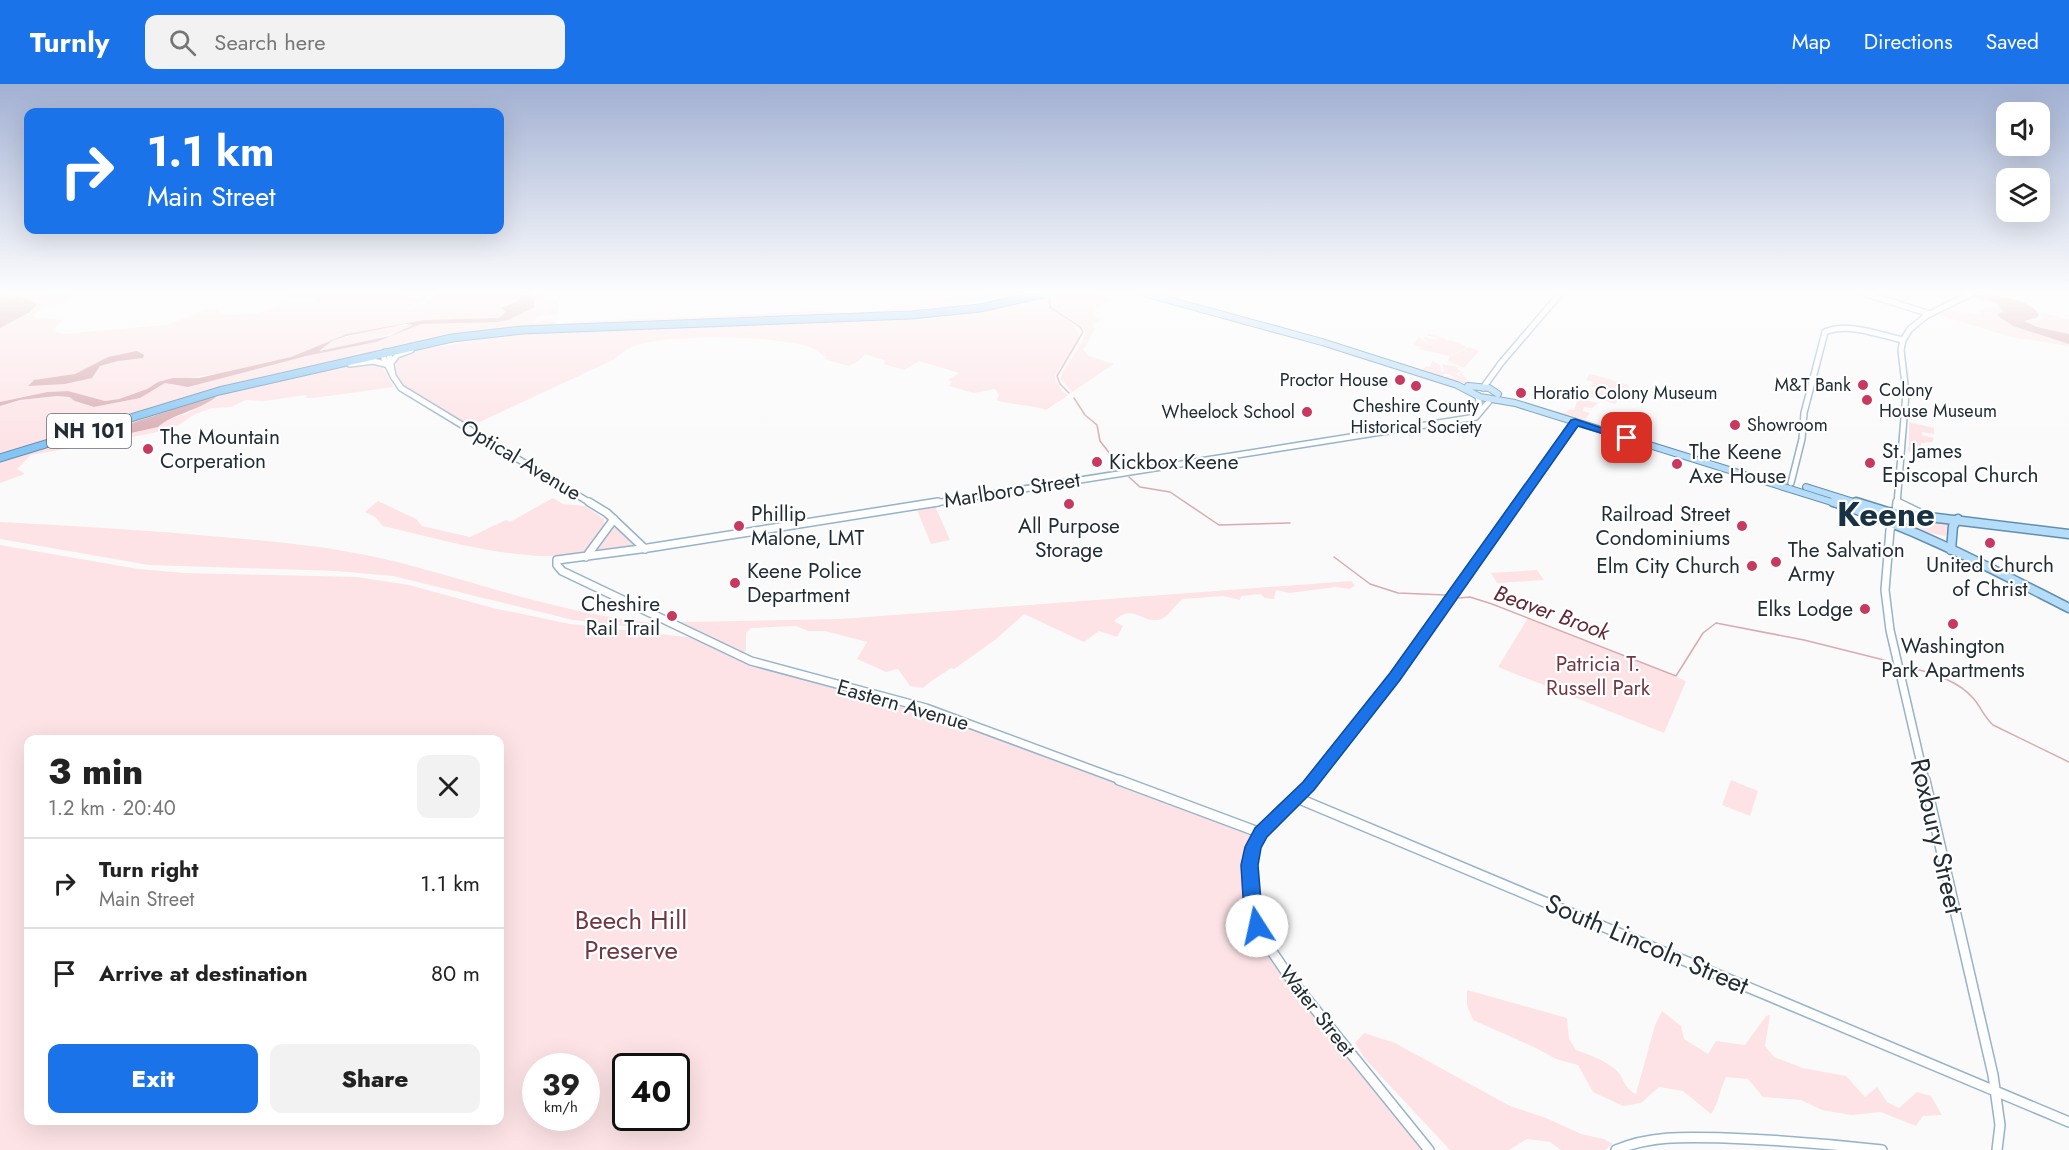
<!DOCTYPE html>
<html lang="en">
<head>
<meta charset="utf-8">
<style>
  :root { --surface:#fff; --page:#f2f2f2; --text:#222; --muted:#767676; --line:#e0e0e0; --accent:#1a73e8 }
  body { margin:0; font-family:Jost,sans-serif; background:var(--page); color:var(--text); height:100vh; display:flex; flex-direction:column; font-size:22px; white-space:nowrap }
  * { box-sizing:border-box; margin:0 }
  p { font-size:20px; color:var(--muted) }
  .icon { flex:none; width:33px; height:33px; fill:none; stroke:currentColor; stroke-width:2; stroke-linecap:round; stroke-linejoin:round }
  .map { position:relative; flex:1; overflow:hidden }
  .panel { position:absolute; left:24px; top:651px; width:480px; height:390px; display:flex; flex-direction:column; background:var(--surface); border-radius:12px; box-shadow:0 6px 24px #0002 }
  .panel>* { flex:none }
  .banner { position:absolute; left:24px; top:24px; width:480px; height:126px; border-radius:12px; box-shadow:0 6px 24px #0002; background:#1a73e8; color:#fff; overflow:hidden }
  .tools { position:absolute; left:1996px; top:18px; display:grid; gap:12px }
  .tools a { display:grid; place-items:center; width:54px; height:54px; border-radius:12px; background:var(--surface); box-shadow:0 6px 24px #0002; font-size:30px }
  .speed { position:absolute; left:522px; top:969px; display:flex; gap:12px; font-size:30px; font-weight:700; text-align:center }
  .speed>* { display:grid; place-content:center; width:78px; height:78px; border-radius:50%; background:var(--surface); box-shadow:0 6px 24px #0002; line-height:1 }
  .speed small { font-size:15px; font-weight:400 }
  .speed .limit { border:3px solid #111; border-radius:9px; background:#fff; color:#111 }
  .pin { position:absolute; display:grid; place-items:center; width:51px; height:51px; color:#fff; margin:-26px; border-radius:12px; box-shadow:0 3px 9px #0006 }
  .me { position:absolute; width:66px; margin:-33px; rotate:350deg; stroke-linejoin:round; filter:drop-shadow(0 0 4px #0008) }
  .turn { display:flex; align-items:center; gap:21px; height:126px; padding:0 24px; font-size:27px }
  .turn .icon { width:78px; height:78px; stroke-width:2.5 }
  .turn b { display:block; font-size:42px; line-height:51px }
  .round { display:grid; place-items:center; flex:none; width:63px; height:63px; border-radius:12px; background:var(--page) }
  .headline { display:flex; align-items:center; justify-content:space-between; height:102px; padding:0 24px }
  h1 { font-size:36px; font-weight:800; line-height:45px }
  .primary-button { display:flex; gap:12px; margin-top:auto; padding:12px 24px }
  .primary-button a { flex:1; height:69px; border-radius:12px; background:var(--accent); color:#fff; font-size:24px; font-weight:800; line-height:69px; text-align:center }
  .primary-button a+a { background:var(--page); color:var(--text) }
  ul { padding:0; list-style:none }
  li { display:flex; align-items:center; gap:18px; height:90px; padding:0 24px; border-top:2px solid var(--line) }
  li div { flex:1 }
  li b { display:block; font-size:22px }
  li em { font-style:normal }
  header { display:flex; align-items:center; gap:36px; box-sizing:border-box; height:84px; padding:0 30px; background:var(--accent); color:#fff }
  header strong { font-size:28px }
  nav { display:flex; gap:33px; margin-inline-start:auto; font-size:21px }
  .search { width:420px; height:54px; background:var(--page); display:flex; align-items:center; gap:15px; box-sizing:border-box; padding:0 21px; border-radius:12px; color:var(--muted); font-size:22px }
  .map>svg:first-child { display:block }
</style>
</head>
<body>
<header>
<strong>Turnly</strong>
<div class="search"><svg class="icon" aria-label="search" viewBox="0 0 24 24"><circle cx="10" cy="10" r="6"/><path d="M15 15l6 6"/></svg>Search here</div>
<nav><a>Map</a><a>Directions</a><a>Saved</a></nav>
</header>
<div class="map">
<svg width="2069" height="1066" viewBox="0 0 2069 1066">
  <rect width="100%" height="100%" fill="#fafafa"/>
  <path fill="#fde3e6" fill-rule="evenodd" d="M0 210 46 215 50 213 51 210H73L60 221H45L33 231 35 234 64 236 56 242 55 247 62 250 166 241 208 225H218L222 231 256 230 286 218 312 219 318 215 283 213 289 210H392L415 215 431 210 419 219 406 223 408 226 428 219 437 210H522L518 217 502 224 506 228 499 234 424 236 384 244 413 240 412 243 371 257 319 266 332 257 376 245 347 250 291 273 225 289 158 298 147 305 119 315 105 317 67 307 47 308 0 318Z
    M532 210H542L544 217 559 218 557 231 538 232 532 239 550 235 559 241 568 240V238L819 227C849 230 875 232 903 219L906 221 959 212 1016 210 960 220 874 230 470 251 241 300 0 373V322L20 316 57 312 69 313 75 317 94 323 140 314 165 299 180 302 306 272 376 258 421 240 497 238 529 227Z
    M1050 210H1100L1099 212 1110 216 1095 224 1093 229 1096 234 1101 235 1093 241 1095 245 1083 266 1089 272 1114 280 1072 308 1060 294C1066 278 1082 264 1086 248 1081 240 1060 228 1051 222Z
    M1047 211 1050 223C1059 230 1080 242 1079 254L1055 291V296L1063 308 1068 311 1046 326C1030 320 1014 322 997 316L999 311 995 305 974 309 949 302 952 298 948 296 959 289 919 277 904 286 883 280 886 277 865 270 860 276 849 282 824 275 826 273C822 271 818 267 815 265 784 251 663 249 632 263 625 266 619 271 613 276L471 342C457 337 407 309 399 296 395 290 395 280 397 273L408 268 498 252 549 248 914 233Z
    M1971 214C1983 214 1998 215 2003 228L1997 230 2013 242 2069 258V262L2011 253 1939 231 1950 225 1980 231 1983 229 1977 227H1982L1988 221 1989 225 1996 221Z
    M2042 229 2069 235V251L2033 243 2022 238 2042 235 2040 232Z
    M1432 246 1429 250 1444 254 1447 257 1451 256 1461 259 1460 260 1467 263 1449 272 1415 264 1424 265 1413 260 1419 253 1431 262 1423 253 1441 256 1427 251Z
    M1469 263 1479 267 1464 284 1448 277 1450 272Z
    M1432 277 1440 281 1442 289 1444 287 1442 280 1459 283 1457 285 1461 287 1456 291 1462 293 1459 290 1465 287 1462 290 1469 298 1467 300 1445 294 1447 292 1457 295 1449 290H1444L1443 294 1422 286 1426 282 1430 283Z
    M366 278 380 279 394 303 313 314H307L306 311 264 317 246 316 231 323 212 324 195 330 177 342 153 349 31 371 17 385 25 390 0 399V377L211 312ZM215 314 186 330 166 335 158 343 75 358Z
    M1589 290H1591L1629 301 1615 320 1586 311 1595 304 1591 302 1593 298 1586 296Z
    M1568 312 1598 319 1592 324 1584 323 1583 327 1590 329 1585 335 1600 340 1571 332V330L1570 332 1554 327 1566 329 1570 325 1574 326 1577 317 1566 314Z
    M1909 338 1934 344V350L1922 348V351L1934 354 1932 358 1921 359V363L1927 364 1928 368 1924 367 1923 371 1907 367 1909 361Z
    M553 414 563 420 585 422 604 435V441L585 470C517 479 448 457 383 442L375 433 365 428 378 417 416 435 422 442 470 453 506 436 510 438Z
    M935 422 950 456 931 460 917 426Z
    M1906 434 1944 438 1951 443 1949 449 1945 452 1930 449 1908 438Z
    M0 438C74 442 148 446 222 453 272 457 322 462 371 472 467 493 560 532 659 539L650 545 573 536 393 492 336 487 149 481 0 455Z
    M612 443 620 445 637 463 596 469 600 460Z
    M0 461 138 485 184 489 357 493 409 501 493 524 570 540 696 554 782 590 915 622 1250 748 1253 753 1244 779 1249 824 1269 870 1312 928 1425 1066H0ZM28 656H500V1036H28ZM536 982H586V1034H536ZM626 982H676V1034H626Z
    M1537 486 1544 496 1497 499 1491 489Z
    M1351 497 1355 501 1350 505 1336 503 1290 509 1276 506 1274 515 1265 514 1260 510 1241 512 1240 516 1223 512 1183 515C1175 520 1168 535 1158 536 1141 538 1132 519 1114 537L1123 542 1117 553 1099 547 1084 558 1024 530 995 556 954 585 951 584C942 591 931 596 923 604L910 602 898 585 886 588 857 575 867 558 825 547H808L796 542 751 544 746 549V567L742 569 680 538 840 535Z
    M1528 534 1686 597 1664 649 1498 583Z
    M1731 696 1758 707 1750 732 1722 721Z
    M1467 906 1567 934 1569 955 1576 966C1589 971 1604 976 1615 985 1624 993 1624 1005 1636 1010L1655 941 1662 927 1681 942 1684 955 1708 970 1716 957 1745 961 1766 932 1770 931 1765 962 1774 973 1803 984 1846 992 1865 1013 1877 1003 1887 1018 1899 1024 1917 1008 1931 1012 1942 1031 1923 1032 1916 1042 1881 1028 1851 1031 1822 1026 1801 1016 1763 1013 1748 995 1726 993C1720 1005 1719 1019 1711 1030L1683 1007 1659 1003 1641 1019 1623 1022 1593 1008 1578 981 1556 975 1534 963 1473 936 1467 921Z
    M1364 949 1395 959 1510 1022 1546 1034 1581 1050 1604 1055 1613 1060 1605 1066H1561L1550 1058 1527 1055 1509 1066H1450L1365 975 1355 959Z"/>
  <path fill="#d8abb1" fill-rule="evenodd" d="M522 210H532L530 213 534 216 535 223 508 236 497 238 421 240 376 258 306 272 188 303 165 299 140 314 94 323 75 317 69 313 57 312 20 316 0 322V318L47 308 68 307 105 317 119 315 147 305 158 298 173 294H199L291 273 347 250 424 236 499 234 506 228 501 224 518 217ZM405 240 413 241 390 252 319 267 332 257 346 252Z
    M1961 210C1980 210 2029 211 2039 231L2036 234 2024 237 2037 243 2069 250V260L2013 242 1998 232 1997 230 2003 228 1997 219Z
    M0 213C12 212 28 212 37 220L30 228 0 244Z
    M137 267 144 271 143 274 118 277 100 282 92 294 65 300 28 302 34 296 75 290 108 273Z
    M214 312 216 313C198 327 172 330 158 343L90 358H75Z"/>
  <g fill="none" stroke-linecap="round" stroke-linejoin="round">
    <path stroke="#d8abb1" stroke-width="1.5" d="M1049 211 1050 223 1080 243 1083 248 1057 292 1060 300 1069 309
      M1074 314 1085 331 1097 341 1100 357 1121 384
      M1129 393 1140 403 1170 408 1219 441 1290 439
      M1334 473 1370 500 1398 509 1446 511
      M1459 514 1470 513 1492 520 1676 592 1703 549 1716 539 1804 556 1888 577
      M1910 583C1933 590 1957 596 1973 614 1981 623 1984 633 1993 641L2069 678"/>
    <defs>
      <path id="minor-far2" d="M1867 210 1930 230
        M385 268 389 270 393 292 383 272Z
        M391 279 397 271 411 266
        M350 280 373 277 385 280
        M393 292 401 304 592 420
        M1483 304 1501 279 1560 210
        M1476 330 1480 324 1478 312
        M1791 399 1802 355 1804 329 1825 248C1849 238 1879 251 1903 256
        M1897 418 1900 420
        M929 420 1476 333 1491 315
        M1517 420 1575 338
        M1897 420 1906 309 1901 266 1903 256 1910 245 1926 232 1970 210"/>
      <path id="minor-far1" d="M589 418 607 429 645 465
        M938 418 648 464 557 476V481L562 487 751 577 926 624 1123 697
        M1897 418 1922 430
        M1896 428 1897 418
        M1894 438 1890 446 1885 506 1890 546 1925 697
        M586 473 614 435
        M1312 697 1395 593 1518 418"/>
      <path id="minor" d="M1119 696 1261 749
        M1313 696 1261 749 1250 772 1253 829 1263 854 1290 894 1429 1066
        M1925 696 1993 991 2000 1041 1997 1066
        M1297 714 2069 1038
        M1616 1066C1651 1051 1688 1053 1725 1054 1778 1056 1830 1060 1882 1066"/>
      <path id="major-far1" d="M1147 210 1322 258 1457 301 1480 313 1515 319 1838 420
        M1468 302 1489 304 1498 310
        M1806 403 1860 420"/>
      <path id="major" d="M1833 418C1916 444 1992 485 2069 524
        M1856 418 1888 428 2069 450
        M1951 466 1953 442 1958 435"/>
      <path id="highway" d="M0 374 219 307 452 254 522 246 911 231 980 224 1042 210"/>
    </defs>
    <use href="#minor-far2" stroke="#96b3c9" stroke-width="8"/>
    <use href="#minor-far1" stroke="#96b3c9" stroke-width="10"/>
    <use href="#minor" stroke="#96b3c9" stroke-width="12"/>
    <use href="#major-far1" stroke="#618fb0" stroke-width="8"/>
    <use href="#major" stroke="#618fb0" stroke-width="11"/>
    <use href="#highway" stroke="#618fb0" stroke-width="9"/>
    <use href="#minor-far2" stroke="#fff" stroke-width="5"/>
    <use href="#minor-far1" stroke="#fff" stroke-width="7"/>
    <use href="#minor" stroke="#fff" stroke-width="9"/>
    <use href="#major-far1" stroke="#b5dcf8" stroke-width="6"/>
    <use href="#major" stroke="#b5dcf8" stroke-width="8"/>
    <use href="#highway" stroke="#84c5f3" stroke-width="7"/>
  </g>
  <linearGradient id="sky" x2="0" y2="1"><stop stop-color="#a1b0d2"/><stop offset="0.58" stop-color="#fdfdfd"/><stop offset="1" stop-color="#fdfdfd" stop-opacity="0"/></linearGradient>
  <rect width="2069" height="359" fill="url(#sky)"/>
  <path fill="#1a73e8" stroke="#114b97" stroke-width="1.5" d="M1575 335 1632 354 1627 357 1578 342 1400 596 1314 706 1267 753 1261 764 1258 781 1262 829 1266 842 1264 847 1257 849 1251 847 1244 829 1241 781 1245 763 1255 744 1303 698 1390 589 1571 336Z"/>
  <g fill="#c8395f" stroke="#fff" stroke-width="2">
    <circle cx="1400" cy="296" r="6"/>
    <circle cx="1863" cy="301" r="6"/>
    <circle cx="1416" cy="302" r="6"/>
    <circle cx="1521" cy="309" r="6"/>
    <circle cx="1867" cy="316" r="6"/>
    <circle cx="1307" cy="328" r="6"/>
    <circle cx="1735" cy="341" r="6"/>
    <circle cx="148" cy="365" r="6"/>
    <circle cx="1097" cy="378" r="6"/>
    <circle cx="1870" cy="379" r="6"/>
    <circle cx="1677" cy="380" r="6"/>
    <circle cx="1069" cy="420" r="6"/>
    <circle cx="739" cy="442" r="6"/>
    <circle cx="1742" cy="442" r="6"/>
    <circle cx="1990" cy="459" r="6"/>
    <circle cx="1776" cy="478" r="6"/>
    <circle cx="1752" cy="482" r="6"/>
    <circle cx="735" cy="499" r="6"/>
    <circle cx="1865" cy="525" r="6"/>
    <circle cx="672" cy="532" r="6"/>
    <circle cx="1953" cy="540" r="6"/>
  </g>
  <g text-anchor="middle" stroke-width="4.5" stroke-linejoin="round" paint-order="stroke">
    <g font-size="18" fill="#212c35" stroke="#fff" text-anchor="end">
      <text x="1388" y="302">Proctor House</text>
      <text x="1851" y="307">M&amp;T Bank</text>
      <text x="1879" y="312" text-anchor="start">Colony<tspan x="1879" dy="21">House Museum</tspan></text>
      <text x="1533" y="315" text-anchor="start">Horatio Colony Museum</text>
      <text x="1416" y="328" text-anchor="middle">Cheshire County<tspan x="1416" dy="21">Historical Society</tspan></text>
      <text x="1295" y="334">Wheelock School</text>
      <text x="1747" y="347" text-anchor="start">Showroom</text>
    </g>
    <rect fill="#fff" stroke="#646b72" stroke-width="1.5" x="47" y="330" width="84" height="34" rx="4.5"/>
    <g font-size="20" font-weight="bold" fill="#212c35">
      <text x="89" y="354">NH 101</text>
    </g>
    <g font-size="21" fill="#212c35" stroke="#fff" text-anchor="start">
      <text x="160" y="360">The Mountain<tspan x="160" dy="24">Corperation</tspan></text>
      <text x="1882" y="374">St. James<tspan x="1882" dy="24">Episcopal Church</tspan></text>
      <text x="1689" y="375">The Keene<tspan x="1689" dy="24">Axe House</tspan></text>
      <text x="1109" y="385">Kickbox Keene</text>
      <text x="751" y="437">Phillip<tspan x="751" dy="24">Malone, LMT</tspan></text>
      <text x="1730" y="437" text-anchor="end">Railroad Street<tspan x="1730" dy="24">Condominiums</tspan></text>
      <text x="1069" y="449" text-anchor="middle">All Purpose<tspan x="1069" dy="24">Storage</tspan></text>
      <text x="1788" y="473">The Salvation<tspan x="1788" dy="24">Army</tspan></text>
      <text x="1990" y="488" text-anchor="middle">United Church<tspan x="1990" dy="24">of Christ</tspan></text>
      <text x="1740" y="489" text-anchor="end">Elm City Church</text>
      <text x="747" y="494">Keene Police<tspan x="747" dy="24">Department</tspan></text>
      <text x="660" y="527" text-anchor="end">Cheshire<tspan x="660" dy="24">Rail Trail</tspan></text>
      <text x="1853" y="532" text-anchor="end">Elks Lodge</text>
      <text x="1953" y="569" text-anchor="middle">Washington<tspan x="1953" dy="24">Park Apartments</tspan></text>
    </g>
    <g font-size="21" fill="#212c35" stroke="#fff">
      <text transform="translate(521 376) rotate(31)" y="7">Optical Avenue</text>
      <text transform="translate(1012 406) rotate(-9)" y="7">Marlboro Street</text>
      <text transform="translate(903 621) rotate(16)" y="7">Eastern Avenue</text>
      <text transform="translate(1317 927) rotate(52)" y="7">Water Street</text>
    </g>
    <g font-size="21" fill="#713742" stroke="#fff">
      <text x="1598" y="587">Patricia T.<tspan x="1598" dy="24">Russell Park</tspan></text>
    </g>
    <g font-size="22" font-style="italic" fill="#622935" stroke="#fff">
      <text transform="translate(1552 528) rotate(20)" y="8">Beaver Brook</text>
    </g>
    <g font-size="26" fill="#212c35" stroke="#fff">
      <text transform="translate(1937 752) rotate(77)" y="9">Roxbury Street</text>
      <text transform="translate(1647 860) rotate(23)" y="9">South Lincoln Street</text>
    </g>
    <g font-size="26" fill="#713742" stroke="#fff">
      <text x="631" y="845">Beech Hill<tspan x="631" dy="30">Preserve</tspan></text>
    </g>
    <g font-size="33" font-weight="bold" fill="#183244" stroke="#fff">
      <text x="1886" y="442">Keene</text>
    </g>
  </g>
</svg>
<div class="tools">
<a><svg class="icon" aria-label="sound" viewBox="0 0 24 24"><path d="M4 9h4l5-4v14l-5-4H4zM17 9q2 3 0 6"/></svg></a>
<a><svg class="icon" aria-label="layers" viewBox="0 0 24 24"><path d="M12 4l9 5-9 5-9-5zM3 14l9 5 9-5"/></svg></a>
</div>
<div class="speed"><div>39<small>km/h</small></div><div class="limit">40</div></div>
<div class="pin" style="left:1627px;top:354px;background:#d93025"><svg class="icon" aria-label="arrive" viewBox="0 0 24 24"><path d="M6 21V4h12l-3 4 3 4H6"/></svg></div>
<svg class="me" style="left:1257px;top:842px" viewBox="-20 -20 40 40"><circle r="19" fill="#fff"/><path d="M0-13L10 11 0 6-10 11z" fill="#1a73e8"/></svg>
<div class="banner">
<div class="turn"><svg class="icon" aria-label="right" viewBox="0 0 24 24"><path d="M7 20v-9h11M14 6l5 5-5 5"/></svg><div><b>1.1 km</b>Main Street</div></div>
</div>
<section class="panel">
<div class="headline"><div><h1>3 min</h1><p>1.2 km · 20:40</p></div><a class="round"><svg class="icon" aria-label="close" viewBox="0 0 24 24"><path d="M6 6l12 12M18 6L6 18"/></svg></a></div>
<ul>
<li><svg class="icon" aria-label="right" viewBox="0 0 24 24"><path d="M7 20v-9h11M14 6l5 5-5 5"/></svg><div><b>Turn right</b><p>Main Street</p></div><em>1.1 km</em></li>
<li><svg class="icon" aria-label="arrive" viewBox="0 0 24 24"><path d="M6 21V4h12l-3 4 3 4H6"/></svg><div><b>Arrive at destination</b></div><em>80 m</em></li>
</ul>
<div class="primary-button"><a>Exit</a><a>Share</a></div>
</section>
</div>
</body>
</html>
